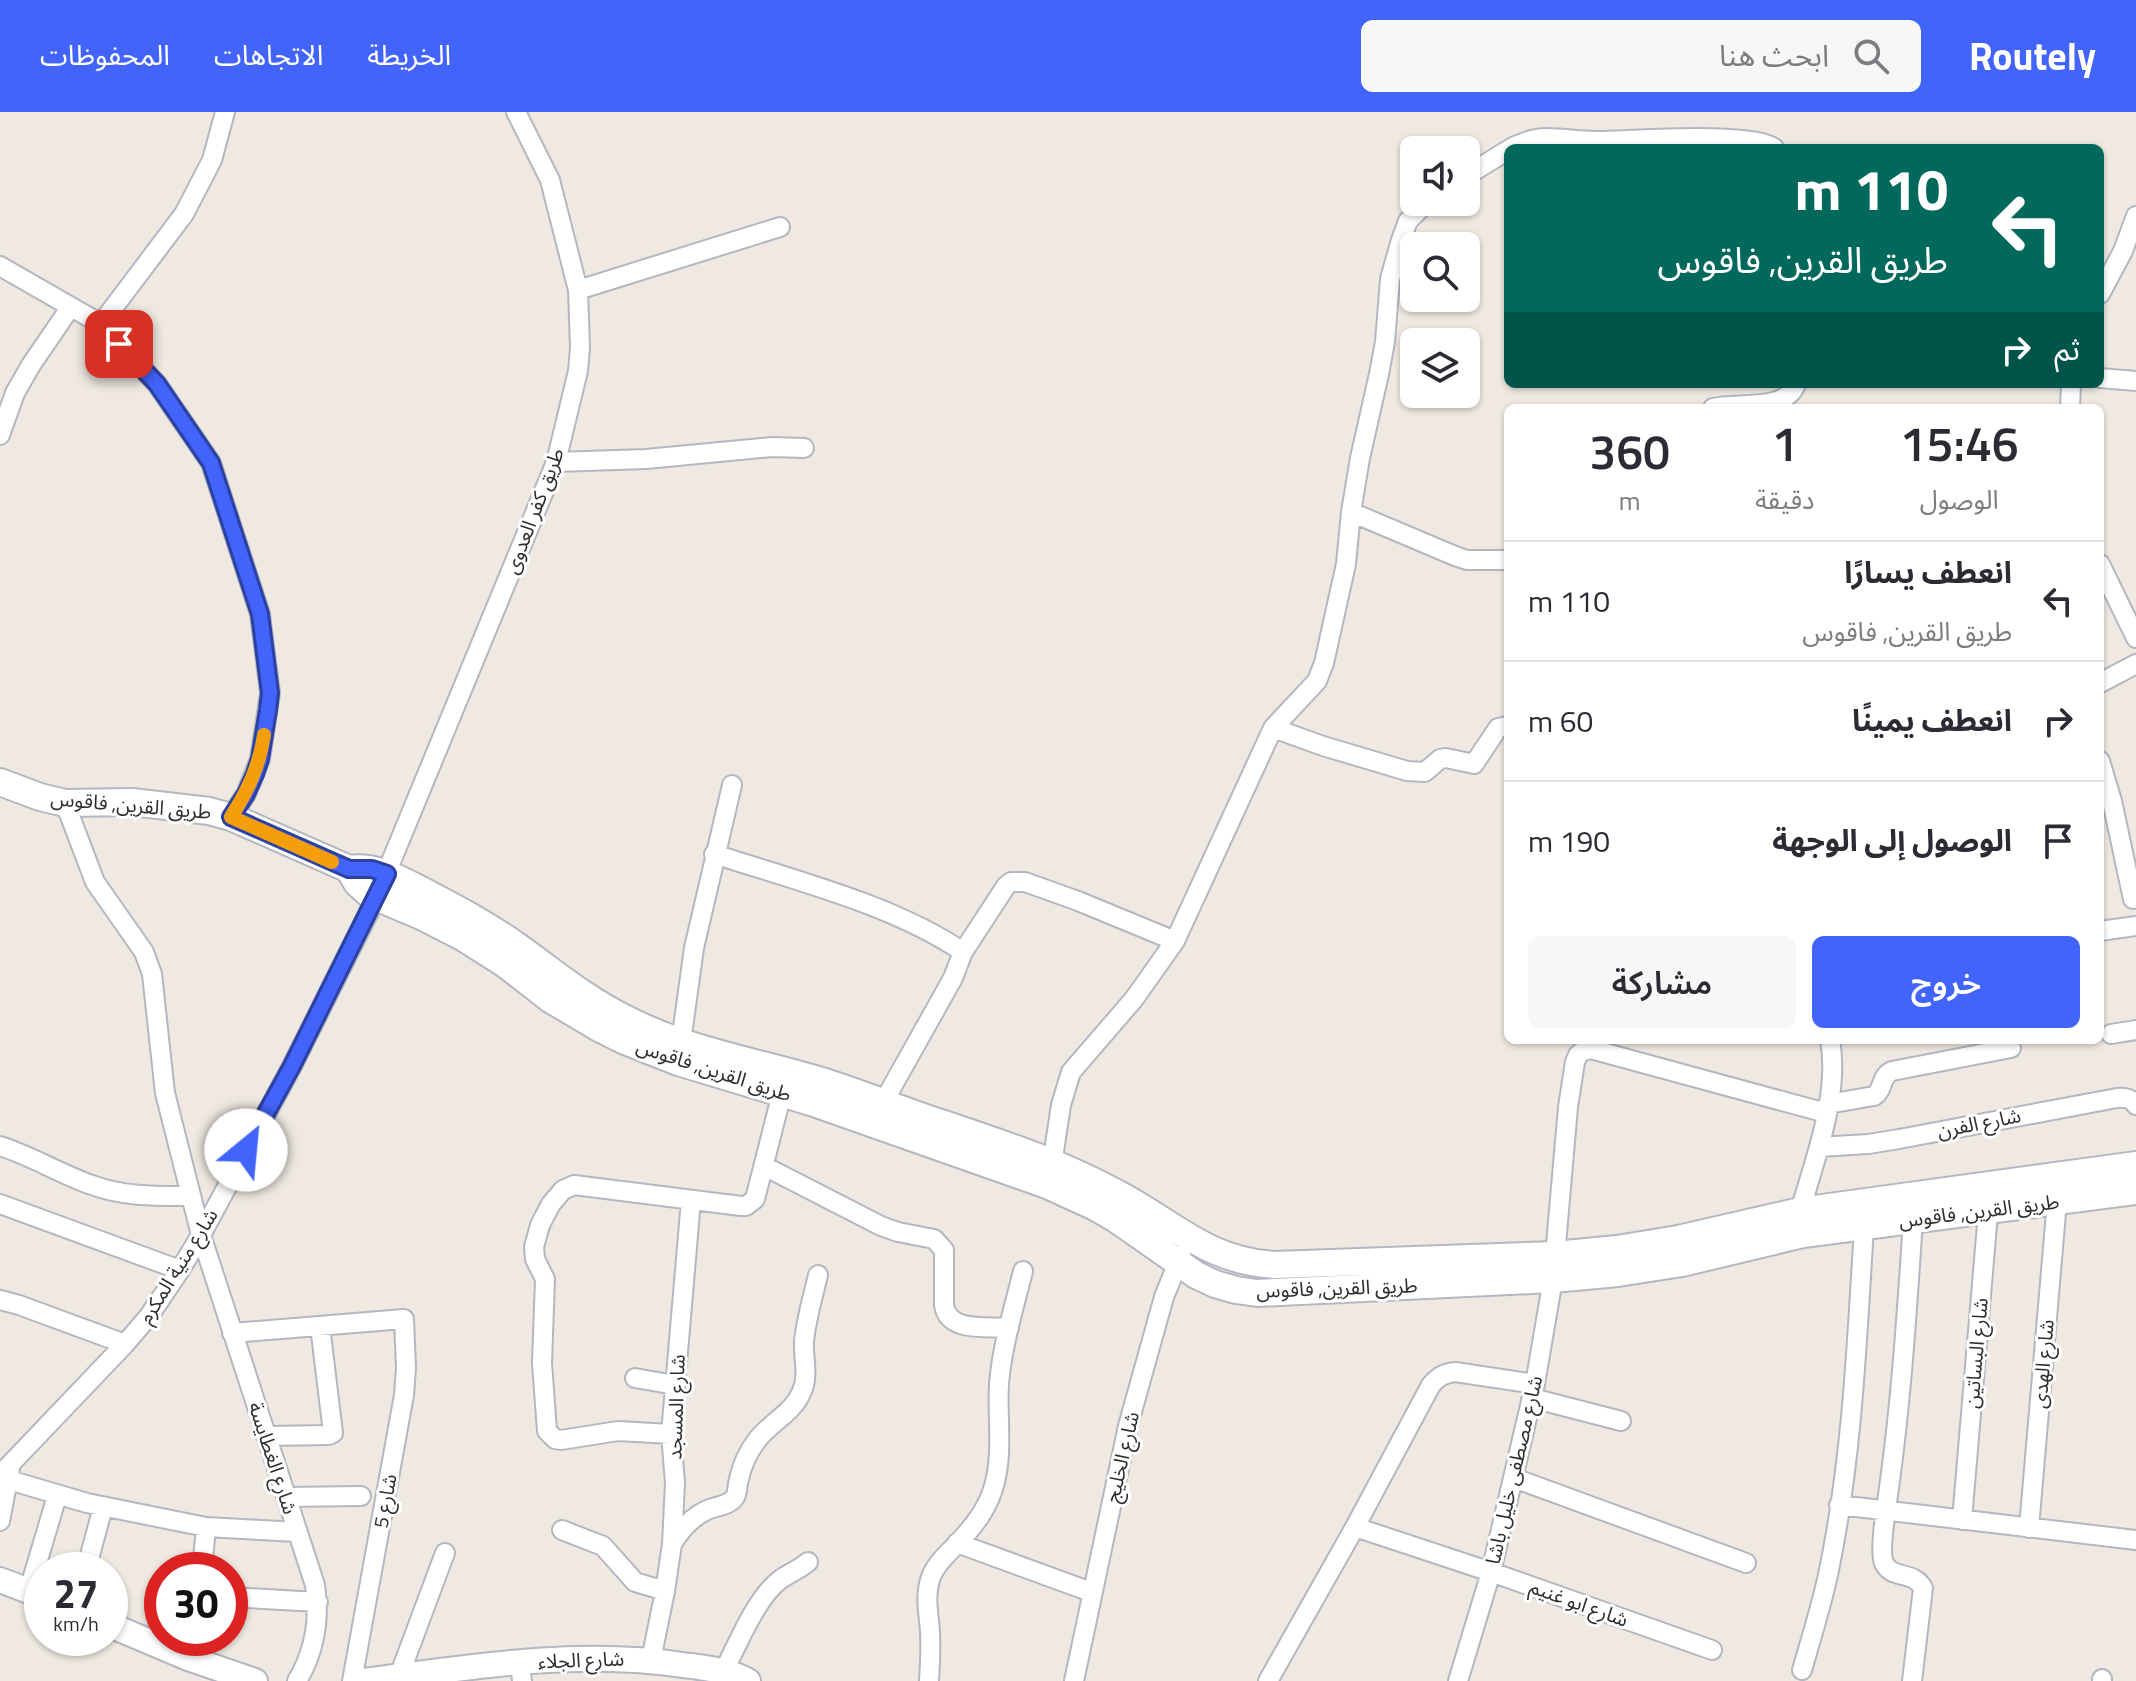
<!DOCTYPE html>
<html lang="ar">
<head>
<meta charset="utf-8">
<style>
  :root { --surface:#fff; --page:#f7f7f7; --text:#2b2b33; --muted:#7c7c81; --line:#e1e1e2; --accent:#4264fb }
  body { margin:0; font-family:"Titillium Web","Noto Sans Arabic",sans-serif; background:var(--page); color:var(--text); direction:rtl; height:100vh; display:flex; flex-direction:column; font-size:30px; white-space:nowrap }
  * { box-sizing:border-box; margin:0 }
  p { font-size:26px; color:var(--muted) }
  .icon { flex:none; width:44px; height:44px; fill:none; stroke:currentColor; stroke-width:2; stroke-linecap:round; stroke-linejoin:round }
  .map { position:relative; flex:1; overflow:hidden; direction:ltr }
  .panel { position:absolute; left:1504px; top:292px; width:600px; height:640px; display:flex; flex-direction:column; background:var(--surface); border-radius:12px; box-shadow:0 2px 6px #0004; direction:rtl }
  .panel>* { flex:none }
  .banner { position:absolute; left:1504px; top:32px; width:600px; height:244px; border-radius:12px; box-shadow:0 2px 6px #0004; direction:rtl; background:#00695c; color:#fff; overflow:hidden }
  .tools { position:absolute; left:1400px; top:24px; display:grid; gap:16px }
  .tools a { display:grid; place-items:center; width:80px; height:80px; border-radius:12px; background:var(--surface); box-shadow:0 2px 6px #0004; font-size:40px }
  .speed { position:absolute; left:24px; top:1440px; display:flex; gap:16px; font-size:40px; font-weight:700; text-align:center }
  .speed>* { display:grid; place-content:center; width:104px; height:104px; border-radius:50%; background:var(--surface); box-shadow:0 2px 6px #0004; line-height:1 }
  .speed small { font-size:20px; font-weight:400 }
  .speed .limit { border:12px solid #d22; background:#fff; color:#111 }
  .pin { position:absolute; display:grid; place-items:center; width:68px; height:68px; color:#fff; margin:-34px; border-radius:16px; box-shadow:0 4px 12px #0006 }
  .me { position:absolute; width:88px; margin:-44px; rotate:28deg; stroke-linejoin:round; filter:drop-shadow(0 0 6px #0008) }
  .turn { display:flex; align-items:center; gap:28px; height:168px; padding:0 24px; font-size:36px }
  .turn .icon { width:104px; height:104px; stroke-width:2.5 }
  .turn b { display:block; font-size:56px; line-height:68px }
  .then { display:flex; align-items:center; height:76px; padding:0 24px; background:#0003; gap:16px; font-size:30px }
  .eta { display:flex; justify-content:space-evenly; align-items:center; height:136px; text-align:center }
  .eta b { font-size:48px; font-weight:600; line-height:56px }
  .action { display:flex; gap:16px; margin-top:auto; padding:16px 24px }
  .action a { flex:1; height:92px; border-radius:12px; background:var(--accent); color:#fff; font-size:32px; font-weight:600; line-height:92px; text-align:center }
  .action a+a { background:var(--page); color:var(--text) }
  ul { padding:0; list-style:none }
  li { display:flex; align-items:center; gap:24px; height:120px; padding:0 24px; border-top:2px solid var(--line) }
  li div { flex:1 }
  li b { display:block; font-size:30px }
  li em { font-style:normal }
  header { display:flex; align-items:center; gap:48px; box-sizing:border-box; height:112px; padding:0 40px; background:var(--accent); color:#fff }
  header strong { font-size:38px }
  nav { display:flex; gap:44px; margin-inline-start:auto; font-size:28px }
  .search { width:560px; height:72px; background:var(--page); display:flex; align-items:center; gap:20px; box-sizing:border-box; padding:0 28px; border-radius:12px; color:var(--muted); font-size:30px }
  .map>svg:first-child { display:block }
</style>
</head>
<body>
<header>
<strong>Routely</strong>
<div class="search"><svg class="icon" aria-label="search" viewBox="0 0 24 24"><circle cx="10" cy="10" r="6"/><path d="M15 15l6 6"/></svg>ابحث هنا</div>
<nav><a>الخريطة</a><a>الاتجاهات</a><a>المحفوظات</a></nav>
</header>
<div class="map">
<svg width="2136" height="1569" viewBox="0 0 2136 1569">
  <rect width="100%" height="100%" fill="#efe9e1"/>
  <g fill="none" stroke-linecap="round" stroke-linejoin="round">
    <defs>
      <path id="minor" d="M1511 36C1521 31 1535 26 1546 26 1563 26 1579 29 1596 29 1629 29 1753 19 1774 36
        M1466 64 1508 38
        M0 154 101 212 157 272 211 351 260 502 270 581 260 647 246 682 231 705
        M578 178 780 115
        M2100 182 2123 139 2136 104
        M101 212 184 102 212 48 225 0
        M2100 266 2136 269
        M1713 296C1738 290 1786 300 1796 272
        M2070 296 2071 272
        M0 323 15 281 31 253 70 196
        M556 350 646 347 772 335 804 336
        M1351 400 1455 444 1467 448H1508
        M2100 452 2136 526
        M2100 571 2136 552
        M1273 616 1323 634 1407 659 1425 660 1440 647 1446 646 1474 652 1498 616 1508 614
        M2100 649 2112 689 2133 787
        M65 691 95 770 144 840 152 862 165 981 201 1123 315 1473C320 1507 315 1539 297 1569
        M714 742C794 768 894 793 963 840
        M2100 819 2136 814
        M2111 922 2136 918
        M681 930 694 836 732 673
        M883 991 953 866 963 840 1006 774 1011 770H1025L1078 789 1175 829
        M1828 992 1874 984C1884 978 1880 964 1892 959L2011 936
        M0 1034C32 1044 60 1062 92 1073 124 1085 157 1084 190 1084
        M1819 1035 1868 1032 1899 1027 2117 986C2125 985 2131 986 2136 993
        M764 1054 881 1114 898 1120 934 1127 944 1138V1193C948 1221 987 1214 1009 1216
        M1051 1059 1061 993 1071 960 1134 887 1175 829 1273 616 1317 569 1324 551 1346 452 1351 400 1360 346 1379 262 1385 230 1390 167 1401 128 1408 109 1427 90
        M0 1092 180 1158
        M1800 1099C1815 1047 1840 982 1830 928
        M0 1188 19 1193 125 1232
        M232 1221 404 1207 406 1256 404 1283 352 1569
        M635 1266 675 1273
        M1532 1286 1621 1309
        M671 1322 618 1319 561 1328 555 1327 547 1319 542 1251 545 1167 535 1147 534 1135 540 1113 551 1092 563 1078 574 1073 741 1094H746L755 1087 782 981
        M266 1324 329 1323 333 1321 320 1214
        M0 1363 125 1232 149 1204 180 1158 201 1123 292 954 376 786 556 350 578 259 580 236 578 178 550 68 516 0
        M1514 1366 1746 1451
        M9 1368 87 1391 206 1415 297 1420
        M286 1385 361 1384
        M1839 1393 2136 1428
        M1962 1408 1989 1089
        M0 1409 10 1357
        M1355 1415 1491 1460 1712 1538
        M2029 1416 2057 1089
        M562 1418 603 1434 635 1470 665 1479
        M957 1431 1091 1480
        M672 1432C681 1417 692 1405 707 1398 716 1394 729 1394 735 1385 738 1380 737 1373 739 1367 742 1353 748 1340 757 1328 770 1311 794 1300 802 1279 809 1263 803 1246 804 1230 806 1207 813 1185 818 1163
        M86 1458 103 1395
        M202 1458 206 1415
        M29 1478 57 1384
        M230 1485 318 1490
        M188 1546 192 1526
        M651 1548 665 1479 672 1432 675 1371 671 1322 691 1088
        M520 1551 522 1569
        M1802 1558C1811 1527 1821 1495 1828 1463 1852 1349 1857 1231 1864 1114
        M724 1559C737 1533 757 1484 781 1467 790 1461 800 1457 808 1450
        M399 1564 445 1441
        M929 1569C930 1553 931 1537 930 1520 929 1502 924 1484 931 1465 936 1452 947 1442 957 1432 975 1413 989 1395 995 1370 1003 1337 997 1305 999 1272 1002 1234 1014 1196 1023 1159
        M1074 1569 1128 1314 1164 1185 1181 1143
        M1268 1569 1355 1415 1431 1273C1438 1265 1444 1261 1455 1260L1535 1272
        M1458 1569 1491 1460 1535 1272 1553 1167 1568 995 1575 950 1578 943 1583 939 1590 937 1598 939 1826 1001
        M1912 1569 1923 1476C1913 1458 1892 1468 1884 1451 1879 1440 1886 1397 1888 1383 1901 1292 1907 1200 1913 1108
        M2102 1569V1567"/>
      <path id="tertiary" d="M0 1468 42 1484
        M110 1513 188 1546 255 1569
        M364 1569C469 1555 577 1537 683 1553 705 1556 728 1558 748 1569"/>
      <path id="secondary" d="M0 670 40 685 65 691 132 690 209 699 231 705 349 757C377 753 399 767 423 779 455 796 488 813 517 834 555 861 585 887 628 908 687 938 754 949 818 968 858 980 898 997 938 1010 1000 1031 1060 1050 1118 1082 1175 1112 1207 1149 1275 1153L1555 1143 1617 1137 1678 1127 1800 1099 2136 1053
        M349 757 357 771 369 782 421 804 464 826 505 852 550 887 599 916 625 929 678 950 814 991 1047 1073 1093 1094 1116 1107 1196 1163 1215 1172 1236 1178 1257 1181 1553 1167 1618 1161 1682 1151 1803 1122 2136 1079"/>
    </defs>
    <use href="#minor" stroke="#b4b7c1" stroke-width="22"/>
    <use href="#tertiary" stroke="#b4b7c1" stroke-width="28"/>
    <use href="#secondary" stroke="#b4b7c1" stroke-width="30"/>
    <use href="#minor" stroke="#fff" stroke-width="18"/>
    <use href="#tertiary" stroke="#fff" stroke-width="24"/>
    <use href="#secondary" stroke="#fff" stroke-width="26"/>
  </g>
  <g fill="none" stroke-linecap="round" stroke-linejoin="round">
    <defs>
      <path id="route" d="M119 232 157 272 211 351 260 502 270 581 268 598 260 647 255 662 246 682 231 705 349 757H372L387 762 292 954 246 1038"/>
    </defs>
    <use href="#route" stroke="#2b41a3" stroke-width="20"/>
    <use href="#route" stroke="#4264fb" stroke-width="14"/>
    <path stroke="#f59e0b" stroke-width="14" d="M264 623C259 655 248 678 231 705L332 750"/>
  </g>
  <g text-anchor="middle" stroke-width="6" stroke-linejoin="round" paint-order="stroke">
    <g font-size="20" fill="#2e2e2e" stroke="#fff">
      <text transform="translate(534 399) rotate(-69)" y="7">طريق كفر العدوى</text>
      <text transform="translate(131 693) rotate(5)" y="7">طريق القرين, فاقوس</text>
      <text transform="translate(714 958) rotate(18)" y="7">طريق القرين, فاقوس</text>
      <text transform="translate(1979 1011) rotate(-11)" y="7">شارع الفرن</text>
      <text transform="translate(1979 1099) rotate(-7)" y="7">طريق القرين, فاقوس</text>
      <text transform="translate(178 1154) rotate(-58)" y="7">شارع منية المكرم</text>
      <text transform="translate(1337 1176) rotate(-2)" y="7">طريق القرين, فاقوس</text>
      <text transform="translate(1976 1241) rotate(-85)" y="7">شارع البساتين</text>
      <text transform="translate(2043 1252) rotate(-85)" y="7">شارع الهدى</text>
      <text transform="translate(676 1295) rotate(-88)" y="7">شارع المسجد</text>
      <text transform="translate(1122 1345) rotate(-77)" y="7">شارع الخليج</text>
      <text transform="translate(273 1346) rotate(72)" y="7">شارع الغطايسة</text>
      <text transform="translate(1514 1358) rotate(-77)" y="7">شارع مصطفى خليل باشا</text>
      <text transform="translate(385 1389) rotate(-80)" y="7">شارع 5</text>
      <text transform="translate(1579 1491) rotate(20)" y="7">شارع ابو غنيم</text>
      <text transform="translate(581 1548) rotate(-2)" y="7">شارع الجلاء</text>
    </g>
  </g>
</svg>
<div class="tools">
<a><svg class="icon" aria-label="sound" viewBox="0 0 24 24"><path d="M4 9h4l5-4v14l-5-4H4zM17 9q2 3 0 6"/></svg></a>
<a><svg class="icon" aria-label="search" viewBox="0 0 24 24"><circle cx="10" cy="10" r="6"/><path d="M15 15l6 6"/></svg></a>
<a><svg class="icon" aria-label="layers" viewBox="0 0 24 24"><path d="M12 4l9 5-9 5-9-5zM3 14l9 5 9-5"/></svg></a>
</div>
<div class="speed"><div>27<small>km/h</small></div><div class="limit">30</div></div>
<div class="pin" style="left:119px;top:232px;background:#d93025"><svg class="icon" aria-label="arrive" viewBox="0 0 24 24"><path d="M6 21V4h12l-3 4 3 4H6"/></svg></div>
<svg class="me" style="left:246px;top:1038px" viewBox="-20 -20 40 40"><circle r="19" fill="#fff"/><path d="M0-13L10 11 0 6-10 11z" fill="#4264fb"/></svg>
<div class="banner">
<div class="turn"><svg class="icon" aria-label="left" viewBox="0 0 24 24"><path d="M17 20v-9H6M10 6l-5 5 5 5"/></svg><div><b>110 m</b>طريق القرين, فاقوس</div></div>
<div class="then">ثم<svg class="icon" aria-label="right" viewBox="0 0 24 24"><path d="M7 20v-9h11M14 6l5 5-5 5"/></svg></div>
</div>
<section class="panel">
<div class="eta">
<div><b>15:46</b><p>الوصول</p></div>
<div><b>1</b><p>دقيقة</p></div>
<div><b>360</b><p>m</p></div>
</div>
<ul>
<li><svg class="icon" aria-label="left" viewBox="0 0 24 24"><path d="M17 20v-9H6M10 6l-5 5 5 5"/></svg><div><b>انعطف يسارًا</b><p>طريق القرين, فاقوس</p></div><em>110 m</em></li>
<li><svg class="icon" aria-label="right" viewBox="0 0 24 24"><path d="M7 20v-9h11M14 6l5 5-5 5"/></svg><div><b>انعطف يمينًا</b></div><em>60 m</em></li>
<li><svg class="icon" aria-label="arrive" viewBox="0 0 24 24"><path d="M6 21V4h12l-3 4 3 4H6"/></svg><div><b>الوصول إلى الوجهة</b></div><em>190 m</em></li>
</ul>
<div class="action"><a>خروج</a><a>مشاركة</a></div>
</section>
</div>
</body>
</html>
